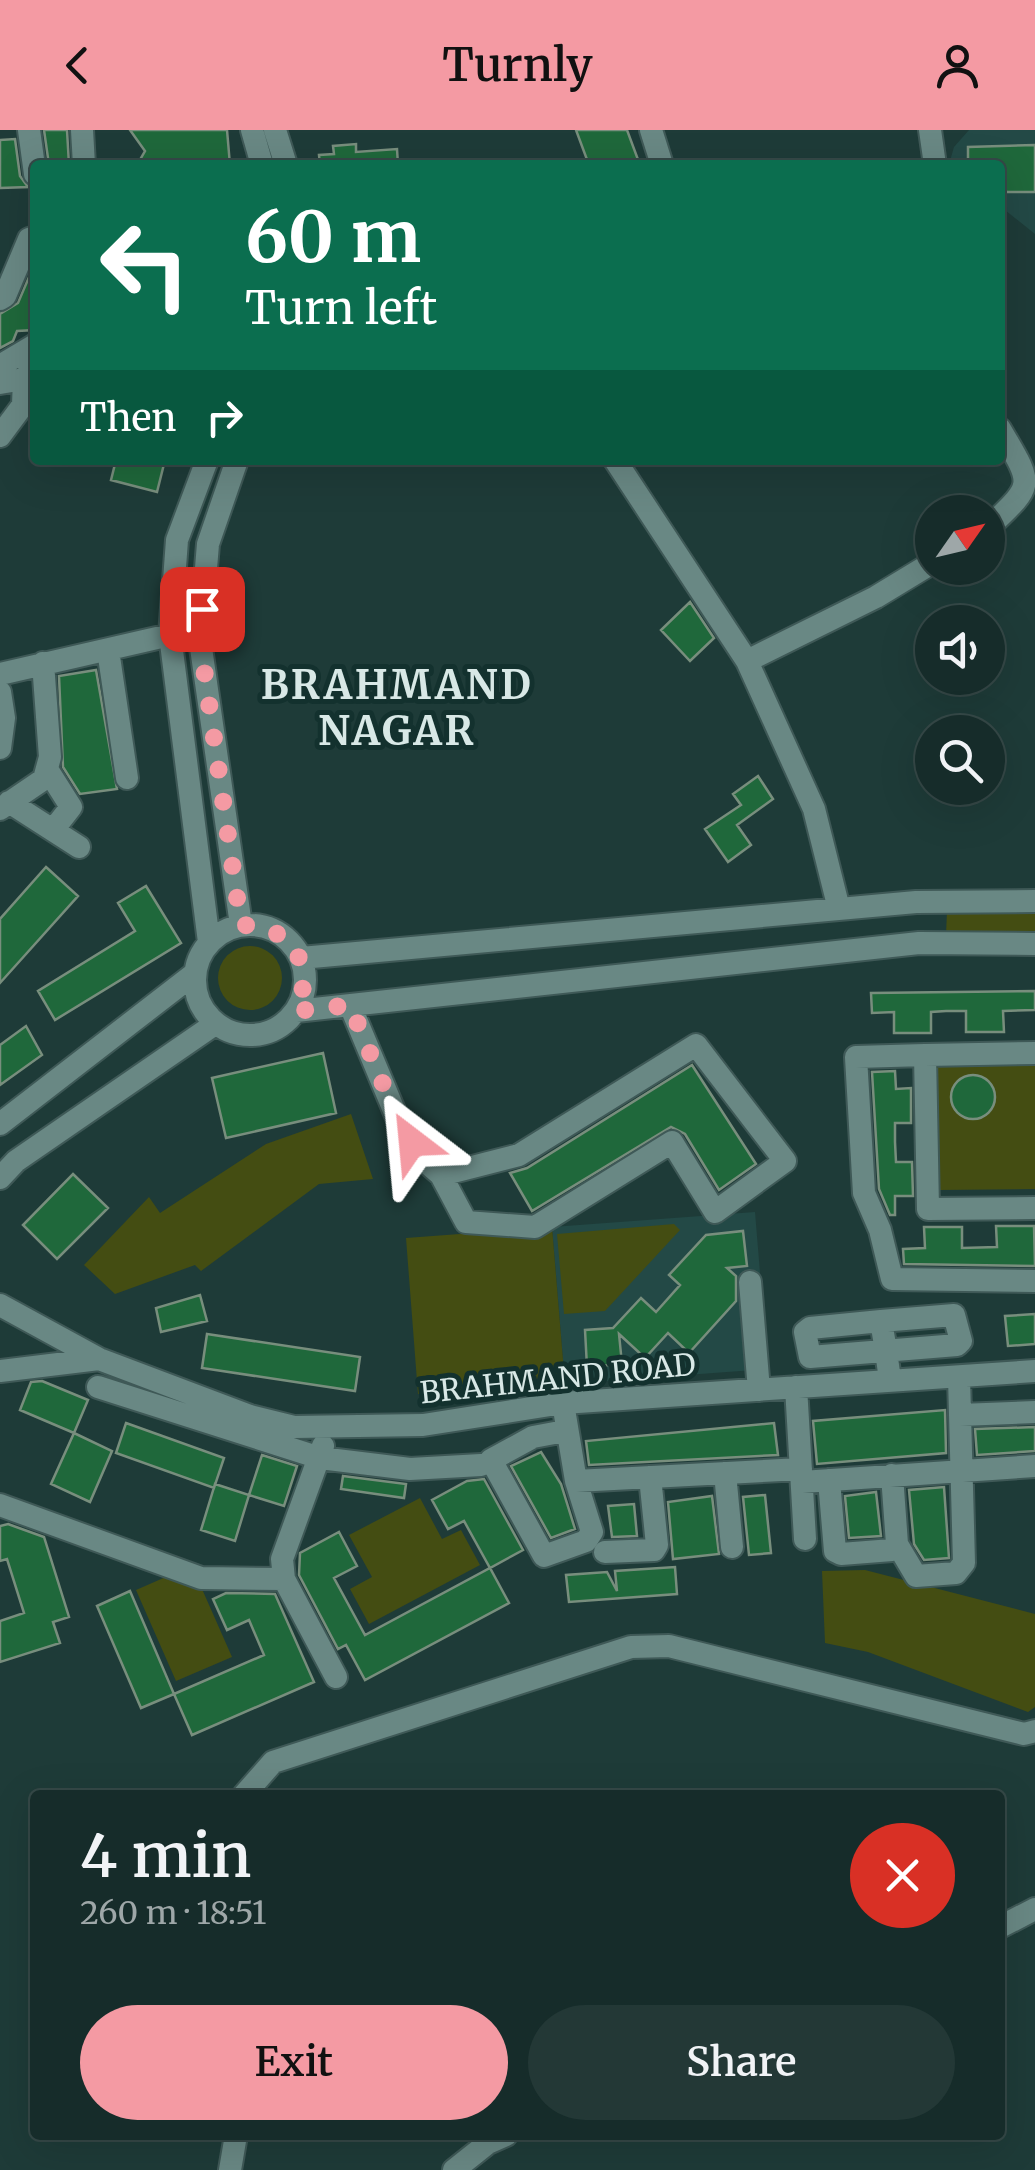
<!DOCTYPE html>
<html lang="en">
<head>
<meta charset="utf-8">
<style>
  :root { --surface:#162c2a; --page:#233836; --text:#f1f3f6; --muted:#9ea7a8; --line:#354847; --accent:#f49aa3 }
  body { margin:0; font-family:Merriweather,serif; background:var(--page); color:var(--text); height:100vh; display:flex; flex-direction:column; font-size:38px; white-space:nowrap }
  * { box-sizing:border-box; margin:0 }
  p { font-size:32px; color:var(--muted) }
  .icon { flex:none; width:55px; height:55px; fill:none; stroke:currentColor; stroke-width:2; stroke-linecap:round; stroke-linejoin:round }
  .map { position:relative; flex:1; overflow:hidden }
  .sheet { position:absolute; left:30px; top:1660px; width:975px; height:350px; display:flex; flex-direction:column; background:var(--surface); border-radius:10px; box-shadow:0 10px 40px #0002,0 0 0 2px var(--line) }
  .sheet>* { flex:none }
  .banner { position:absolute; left:30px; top:30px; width:975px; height:305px; border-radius:10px; box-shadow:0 10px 40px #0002,0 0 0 2px var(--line); background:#0b6e4f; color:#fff; overflow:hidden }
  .needle { width:65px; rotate:56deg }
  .tools { position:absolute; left:915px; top:365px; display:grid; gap:20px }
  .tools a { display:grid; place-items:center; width:90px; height:90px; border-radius:50%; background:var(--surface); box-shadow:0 10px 40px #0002,0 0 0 2px var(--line); font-size:50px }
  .pin { position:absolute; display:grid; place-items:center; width:85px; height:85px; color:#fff; margin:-42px; border-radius:20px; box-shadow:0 5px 15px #0006 }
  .me { position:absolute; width:110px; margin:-55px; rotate:331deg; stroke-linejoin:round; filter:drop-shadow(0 0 8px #0008) }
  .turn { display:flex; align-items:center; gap:35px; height:210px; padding:0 50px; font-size:45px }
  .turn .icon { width:130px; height:130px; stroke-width:2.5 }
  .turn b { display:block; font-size:70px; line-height:85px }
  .then { display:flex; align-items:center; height:95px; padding:0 50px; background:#0003; gap:20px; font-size:38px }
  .round { display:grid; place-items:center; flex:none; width:105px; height:105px; border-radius:52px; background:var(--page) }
  .overview { display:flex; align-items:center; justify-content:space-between; height:170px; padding:0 50px }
  h1 { font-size:60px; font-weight:600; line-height:75px }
  .button { display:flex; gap:20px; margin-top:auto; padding:20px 50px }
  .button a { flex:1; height:115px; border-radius:60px; background:var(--accent); color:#111; font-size:40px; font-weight:600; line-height:115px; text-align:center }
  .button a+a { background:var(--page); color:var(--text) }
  header { display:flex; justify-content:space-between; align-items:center; height:130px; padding:0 50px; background:var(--accent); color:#111; font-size:45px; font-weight:600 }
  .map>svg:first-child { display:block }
</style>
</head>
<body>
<header><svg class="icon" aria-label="back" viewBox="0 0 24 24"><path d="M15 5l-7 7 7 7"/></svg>Turnly<svg class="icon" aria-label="person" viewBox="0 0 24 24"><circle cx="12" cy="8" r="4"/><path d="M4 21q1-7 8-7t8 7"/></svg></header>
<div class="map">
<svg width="1035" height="2040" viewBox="0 0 1035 2040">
  <rect width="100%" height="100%" fill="#1e3b38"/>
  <path fill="#234946" d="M969 0H1035V104L1000 76V35H955L950 31 954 17Z
    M755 1082 768 1239 565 1254 552 1097Z"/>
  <path fill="#444d12" d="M1035 780V805H946L947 781Z
    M218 848a32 32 0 1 1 64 0a32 32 0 1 1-64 0Z
    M1035 935V1059L938 1060 936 936Z
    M351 984 373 1049 319 1054 201 1141 195 1135 115 1164 84 1135 149 1067 160 1083 266 1014Z
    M674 1094 680 1100 605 1181 564 1184 557 1104Z
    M552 1097 565 1254 418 1264 406 1108Z
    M420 1368 442 1409 461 1400 480 1435 369 1494 350 1459 372 1447 349 1405Z
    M865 1440 1035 1484V1577L1028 1582 868 1522 825 1513 822 1441Z
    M168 1446 202 1459 232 1527 176 1551 136 1460Z"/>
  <path fill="#1f683b" stroke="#788e7d" stroke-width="2.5" d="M44 0H67L69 35H49Z
    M130 0H227L230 35H137L145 21Z
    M576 0H627L640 35H589Z
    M15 9 20 46 28 57 0 58V10Z
    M356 14V22L397 19 398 35H320L319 25 334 24 333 16Z
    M1035 15V62H1007L1000 57V35L968 32V17Z
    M35 133V200L17 201 13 211 0 218V184L18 173Z
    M116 330H165L157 362 111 350Z
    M690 472 714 508 690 531 661 500Z
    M96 540 117 659 80 664 63 637 59 546Z
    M758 646 773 669 737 695 751 715 728 732 705 699 741 675 733 664Z
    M46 737 78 766 0 853V789Z
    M146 756 181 813 55 890 38 861 135 801 118 773Z
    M1035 861V880L1003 881 1004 902H966V881H946L931 882V903H894V882L872 883 871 863Z
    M26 896 42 925 0 955V915Z
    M323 923 336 983 226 1008 212 948Z
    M692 935 756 1034 719 1060 685 1004 671 997 532 1081 510 1043 527 1038Z
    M895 941 896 959 911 958V993H895V1012L896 1032H912L913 1066H895V1085H890L879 1059 872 942Z
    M951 967a22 22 0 1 1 44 0a22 22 0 1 1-44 0Z
    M73 1044 108 1078 57 1129 23 1095Z
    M996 1096H1034L1035 1136 904 1134 903 1119 925 1118 924 1097H962V1118L997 1117Z
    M743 1101 747 1136 727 1138 736 1146V1171L689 1223 668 1203 645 1228 619 1204 622 1234 587 1237 585 1200 613 1198 641 1168 656 1182 680 1155 669 1145 706 1105Z
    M200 1165 207 1191 161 1202 156 1178Z
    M1035 1184V1214L1008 1216 1005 1186Z
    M207 1204 360 1227 355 1261 202 1238Z
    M42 1251 88 1270 74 1303 20 1280 31 1252Z
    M945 1280 946 1323 817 1334 813 1291Z
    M126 1293 224 1328 214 1358 116 1323Z
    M774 1293 778 1325 589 1335 586 1311Z
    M1035 1297V1321L977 1325 975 1299Z
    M74 1303 112 1321 90 1372 51 1354Z
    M541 1322 561 1354 575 1399 551 1408 511 1336Z
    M262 1325 297 1336 284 1376 249 1365Z
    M343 1346 406 1354 404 1368 341 1359Z
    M484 1349 523 1420 490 1438 464 1391 448 1399 432 1370 467 1351Z
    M215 1354 249 1365 235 1411 201 1400Z
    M944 1357 949 1428 924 1430 914 1414 909 1360Z
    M876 1362 881 1406 849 1408 845 1366Z
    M765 1365 771 1423 749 1425 743 1367Z
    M712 1366 719 1424 673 1429 668 1372Z
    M634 1374 637 1406 612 1407 608 1376Z
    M8 1394 44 1407 69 1487 53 1492 60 1513 0 1532V1491L24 1483 7 1429 0 1431V1396Z
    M339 1402 357 1436 334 1448 365 1505 490 1438 509 1473 365 1550 346 1515 338 1519 299 1445 300 1423Z
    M675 1437 677 1464 569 1472 566 1445 607 1442 617 1461 615 1441Z
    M130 1461 174 1564 141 1578 97 1476Z
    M226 1463 275 1464 314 1552 192 1605 174 1564 264 1525 249 1490 227 1500 213 1469Z"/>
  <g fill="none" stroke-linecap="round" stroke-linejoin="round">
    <defs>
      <path id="minor" d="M29 0 35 44
        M82 0 84 35
        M252 0 262 35
        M275 0 286 35
        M651 0 662 35
        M930 0 935 35
        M0 169 5 166 29 109 35 107
        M3 234 35 215
        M0 253 24 249 35 235
        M0 306 23 275 24 249
        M207 330 177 410 170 505 209 812
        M237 330 208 414 200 511 241 795
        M615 330 747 531 814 679 839 779
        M988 398C1035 353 1034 357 1000 299
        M108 520 127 648
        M747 531 876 467 932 433
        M0 544 170 505
        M0 562 4 588 0 618
        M47 639 71 677 53 700
        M9 672 79 717
        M0 679 44 649 50 627 43 533
        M195 850a55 55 0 1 1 110 0a55 55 0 1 1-110 0Z
        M301 828 916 772 1035 771
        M350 875 398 990 427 1033 441 1045 466 1092 535 1097 672 1012 715 1082 785 1031 696 915 519 1025 441 1045
        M296 881 919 813 1035 814
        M1035 923 925 925 928 1079 1035 1078
        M925 925 856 927 864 1063 880 1100 892 1149 1035 1151
        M0 994 194 844
        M0 1048 16 1031 215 894
        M750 1152 759 1260
        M0 1175 99 1229 250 1286 294 1297 423 1295 563 1273 1035 1241
        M881 1191 954 1185 961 1211 957 1215 810 1227 805 1202 810 1198 881 1191 886 1221 890 1250
        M0 1241 99 1229
        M98 1257 320 1328 410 1339 481 1335
        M796 1257 805 1409
        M563 1273 576 1351 592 1402 586 1411 544 1426 491 1330 533 1307 565 1301
        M960 1285 1035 1282
        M323 1316 282 1429 284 1449 336 1547
        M725 1343 732 1417
        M829 1350 835 1421 841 1424 892 1420 897 1414 892 1345
        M576 1351 801 1339
        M802 1352 1035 1336
        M0 1375 201 1448 284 1449
        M897 1414 916 1446 956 1443 964 1433 959 1247
        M605 1422 654 1420 657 1415 650 1347
        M244 1665 273 1632 631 1517 669 1516 1024 1604 1035 1601
        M1000 1797 1035 1779
        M230 2040 236 2005
        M454 2040 488 2013 506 2005"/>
    </defs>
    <use href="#minor" stroke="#3f5957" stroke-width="26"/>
    <use href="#minor" stroke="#698884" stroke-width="22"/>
  </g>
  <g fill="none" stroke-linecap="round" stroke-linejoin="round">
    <path stroke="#f49aa3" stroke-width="18" stroke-dasharray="0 32.4" d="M202 479 200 511 241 795C291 795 317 835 296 881L350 875 398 990 412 1012"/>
  </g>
  <g text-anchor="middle" stroke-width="10" stroke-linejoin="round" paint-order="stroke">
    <g font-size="30" fill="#d8e8e6" stroke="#13312e">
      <text transform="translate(558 1249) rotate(-6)" y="10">BRAHMAND ROAD</text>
    </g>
    <g font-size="40" font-weight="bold" letter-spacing="2.5" fill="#d8e8e6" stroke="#13312e">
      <text x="397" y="569">BRAHMAND<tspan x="397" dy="46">NAGAR</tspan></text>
    </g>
  </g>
</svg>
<div class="tools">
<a><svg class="needle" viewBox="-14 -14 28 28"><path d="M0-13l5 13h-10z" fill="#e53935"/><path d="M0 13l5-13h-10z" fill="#9ea7a8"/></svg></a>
<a><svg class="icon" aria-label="sound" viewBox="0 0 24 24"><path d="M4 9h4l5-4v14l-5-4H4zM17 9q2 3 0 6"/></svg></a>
<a><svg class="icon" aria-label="search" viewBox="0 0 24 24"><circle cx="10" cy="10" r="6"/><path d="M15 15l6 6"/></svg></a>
</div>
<div class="pin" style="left:202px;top:479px;background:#d93025"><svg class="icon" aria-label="arrive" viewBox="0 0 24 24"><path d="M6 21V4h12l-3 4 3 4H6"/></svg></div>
<svg class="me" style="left:412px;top:1012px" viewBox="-20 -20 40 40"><path d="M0-17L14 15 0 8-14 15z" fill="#f49aa3" stroke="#fff" stroke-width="4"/></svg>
<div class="banner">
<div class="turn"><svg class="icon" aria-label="left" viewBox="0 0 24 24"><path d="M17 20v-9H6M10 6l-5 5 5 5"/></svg><div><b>60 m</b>Turn left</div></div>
<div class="then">Then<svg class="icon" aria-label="right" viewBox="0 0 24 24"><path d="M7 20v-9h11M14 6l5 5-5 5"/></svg></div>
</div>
<section class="sheet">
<div class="overview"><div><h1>4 min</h1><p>260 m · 18:51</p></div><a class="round" style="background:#d93025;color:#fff"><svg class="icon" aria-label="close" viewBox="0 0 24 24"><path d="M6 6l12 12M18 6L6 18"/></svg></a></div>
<div class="button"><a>Exit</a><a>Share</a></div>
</section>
</div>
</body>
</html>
